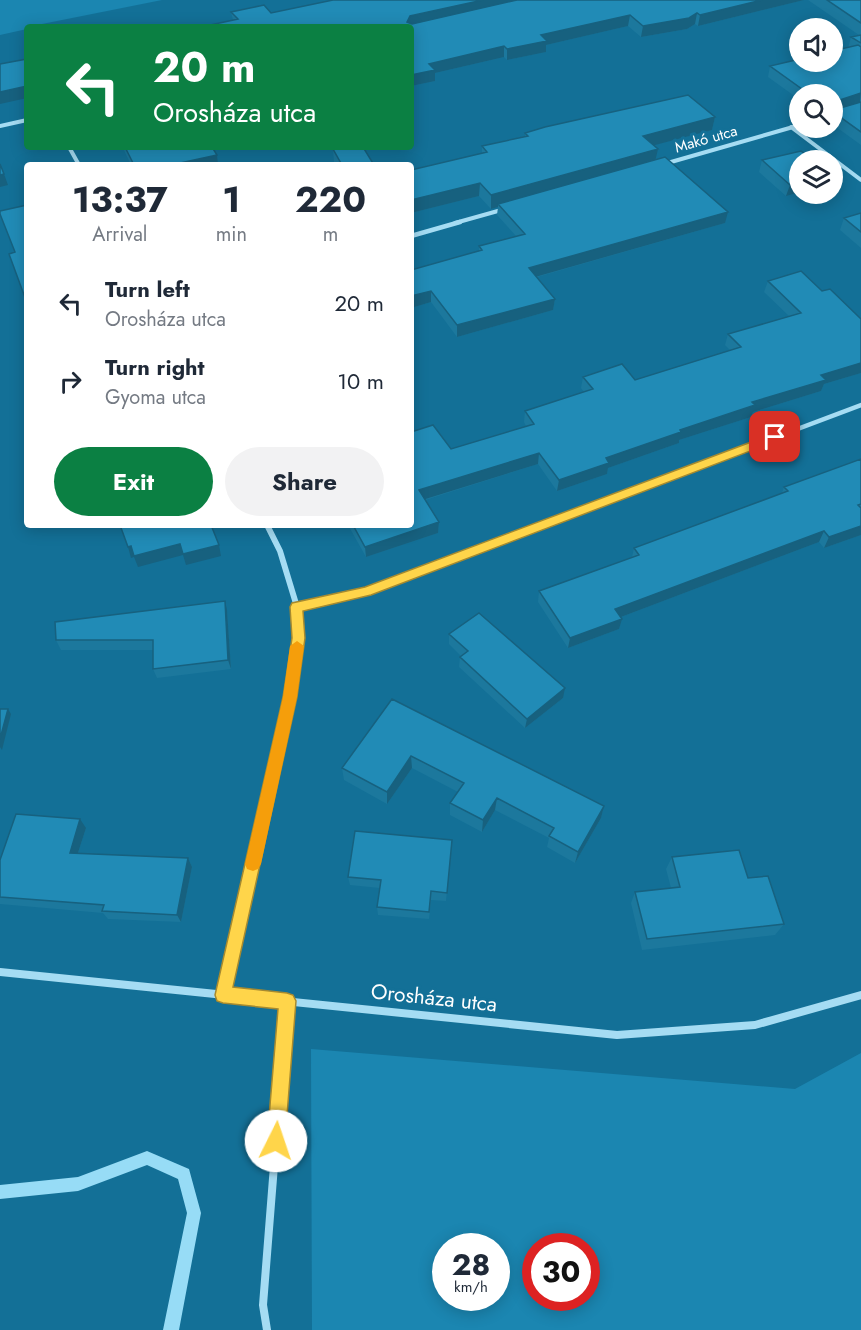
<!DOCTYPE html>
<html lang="en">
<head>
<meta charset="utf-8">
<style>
  :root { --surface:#fff; --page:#f2f2f3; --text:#1f2937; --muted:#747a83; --accent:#0b8043 }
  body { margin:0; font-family:Jost,sans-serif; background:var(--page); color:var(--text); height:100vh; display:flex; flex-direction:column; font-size:22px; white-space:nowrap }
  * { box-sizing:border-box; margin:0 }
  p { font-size:20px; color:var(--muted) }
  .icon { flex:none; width:33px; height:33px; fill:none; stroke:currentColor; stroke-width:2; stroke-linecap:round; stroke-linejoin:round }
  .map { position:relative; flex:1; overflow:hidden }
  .panel { position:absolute; left:24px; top:162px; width:390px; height:366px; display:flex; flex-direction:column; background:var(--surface); border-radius:6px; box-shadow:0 3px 15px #0003 }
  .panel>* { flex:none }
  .banner { position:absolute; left:24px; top:24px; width:390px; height:126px; border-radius:6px; box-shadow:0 3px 15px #0003; background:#0b8043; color:#fff; overflow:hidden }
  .controls { position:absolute; left:789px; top:18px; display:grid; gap:12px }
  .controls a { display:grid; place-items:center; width:54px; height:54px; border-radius:50%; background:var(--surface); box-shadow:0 3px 15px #0003; font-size:30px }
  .speed { position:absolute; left:432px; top:1233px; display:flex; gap:12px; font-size:30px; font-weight:700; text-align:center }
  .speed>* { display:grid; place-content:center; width:78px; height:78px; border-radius:50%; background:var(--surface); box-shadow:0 3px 15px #0003; line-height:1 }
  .speed small { font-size:15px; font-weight:400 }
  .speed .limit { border:9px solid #d22; background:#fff; color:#111 }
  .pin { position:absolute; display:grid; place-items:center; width:51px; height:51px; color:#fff; margin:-26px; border-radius:12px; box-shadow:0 3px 9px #0006 }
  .me { position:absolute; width:66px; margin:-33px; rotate:4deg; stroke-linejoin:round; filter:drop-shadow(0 0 4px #0008) }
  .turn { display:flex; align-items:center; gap:21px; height:126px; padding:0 30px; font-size:27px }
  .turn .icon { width:78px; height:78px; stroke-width:2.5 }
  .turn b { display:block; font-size:42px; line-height:51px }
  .eta { display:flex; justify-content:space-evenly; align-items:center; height:102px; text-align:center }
  .eta b { font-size:36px; font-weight:700; line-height:42px }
  .cta { display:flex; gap:12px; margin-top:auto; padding:12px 30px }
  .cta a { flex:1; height:69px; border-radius:36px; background:var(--accent); color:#fff; font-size:24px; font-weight:700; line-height:69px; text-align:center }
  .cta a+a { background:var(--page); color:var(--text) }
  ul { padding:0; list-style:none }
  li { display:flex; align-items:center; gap:18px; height:78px; padding:0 30px }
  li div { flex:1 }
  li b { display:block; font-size:22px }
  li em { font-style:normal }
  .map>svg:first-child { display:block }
</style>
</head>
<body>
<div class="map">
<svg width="861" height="1330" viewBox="0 0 861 1330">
  <rect width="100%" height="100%" fill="#137097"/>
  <path fill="#1b86b1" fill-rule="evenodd" d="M0 0H162L27 27V29L0 35Z
    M311 1049 795 1089 861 1053V1330H312ZM446 1246H496V1298H446ZM536 1246H586V1298H536Z"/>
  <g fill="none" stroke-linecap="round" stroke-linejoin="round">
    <path fill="#97dcf6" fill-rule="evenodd" d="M147 1151 189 1169 201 1213 179 1330H163L187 1213 178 1179 147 1165 78 1191 0 1199V1185L78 1177Z"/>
    <path stroke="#a5dcf3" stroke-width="4" d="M0 126 27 120
      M791 127 861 180
      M69 147 79 165
      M664 164 800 125
      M455 223 505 209"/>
    <path stroke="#a5dcf3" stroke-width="4.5" d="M411 236 460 222
      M591 507 861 405"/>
    <path stroke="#a5dcf3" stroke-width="6" d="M297 607 367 592 595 506
      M251 869 290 697 298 638 297 607 280 551 267 525"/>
    <path stroke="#a5dcf3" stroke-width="8" d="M0 972 617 1035 755 1025 861 995
      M223 995 252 868
      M267 1330 263 1305 287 1001"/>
  </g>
  <path fill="#1c789d" d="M804 0 698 26 695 24 687 29 641 37 628 26 546 45V52L507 60 504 57 435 73V81L411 86V27L233 20 231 12 271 13Z
    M808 0H861V145L832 124V94H800V100L768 77 770 66 848 48 851 37 859 35Z
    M715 117 712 130 654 145 656 160 725 223 537 277 555 299 553 310 457 337 431 302 411 308V270L479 251V246L516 236 497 215 498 207 491 209 479 196 411 213V170L482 153V146L525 136V133Z
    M113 147H212L218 165H131L123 148 115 150Z
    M333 149 374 165H335L334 162Z
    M762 160H812L786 196 759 172Z
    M861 213V248L840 230 844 218Z
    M801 271 822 291 830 289 861 319V373L824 384 821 391 753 412 751 417 679 440V443L608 468 607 474 557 491 538 464 425 500 439 522 438 533 366 557 348 525H411V432L433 425 451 449 526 426 524 422 525 411 584 392 581 388 583 377 622 364 635 380 730 350 725 345 728 334 789 316 764 292 768 281Z
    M861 459V535L824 548 819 542 621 617 619 629 568 648 538 602 539 591 632 557 634 548 782 493 784 487Z
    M227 610 231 669 157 678 153 669V650H61L56 640Z
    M449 634 563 698 525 728 459 667 460 657 461 656 449 644Z
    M392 699 604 806 601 818 575 863 547 847 549 838 495 810 482 832 450 815V803L458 792 412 768 387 804 344 780 342 768Z
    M86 828 78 853 188 858 192 867 181 922 108 919 103 913 0 904V860Z
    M452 840 446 901 431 900 429 919 378 915 377 907 380 888 350 885 348 877Z
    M672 857 748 878 784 924 775 935 642 950 631 903 635 892 671 888 666 869Z"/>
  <path fill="#17617f" d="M483 0H530L410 27 407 22 410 16Z
    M762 0H804L698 26 700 15Z
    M697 13 695 24 687 29 641 37 643 26Z
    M630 15 628 26 546 45V52L507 60V49L541 35Z
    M504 46V57L435 73V81L411 86V75L429 64Z
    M27 86V98L0 104V92Z
    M861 93 860 103 832 111 834 102Z
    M715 117 712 130 640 149 643 136Z
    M114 147H123V148L115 150Z
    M658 149 655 162 498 204V207L491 209V195Z
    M217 155 218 165H171Z
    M4 174 8 185 0 187V175Z
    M800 182V192L786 196 790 185Z
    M480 183 479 196 411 213V200Z
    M728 212 725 223 528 279 529 268Z
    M431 291V302L411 308V296Z
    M555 299 553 310 457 337V325Z
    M861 363V373L824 384 821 391 753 412 751 417 679 440V443L608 468 607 474 557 491 559 480 606 458 821 375Z
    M539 453 538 464 419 501V490Z
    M439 522 438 533 366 557 365 547Z
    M861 526V535L824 548 829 537Z
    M824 531 819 542 613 620 615 609Z
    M180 544 219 545 221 556 186 565 183 555 138 567 134 557 131 558 128 547Z
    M225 601 227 610 231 669 228 660Z
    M622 619 619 629 568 648 570 638Z
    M565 688 563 698 525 728 527 719Z
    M8 709 11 714 2 750 0 747V739Z
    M411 756 412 768 387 804V792Z
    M497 798 495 810 482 832 483 820Z
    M604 806 601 818 575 863 578 852Z
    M80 819 86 828 75 862 70 853Z
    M188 858 192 867 181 922 177 915Z"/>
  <path fill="#218bb6" stroke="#17617f" stroke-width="1.5" d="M333 0H483L410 16 407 22 412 24 517 0H762L700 15 697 13 689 18 643 26 630 15 541 35 547 41 507 49 504 46 429 64 435 70 411 75V27H201L238 19 231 12 264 5 271 13Z
    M827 0H861V23Z
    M861 35V43L851 37Z
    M858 45 861 47V93L834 102 832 105V94H809L770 66 800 59V62H832V51Z
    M27 59V86L0 92V64Z
    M688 95 715 117 643 136 658 149 491 195 480 183 411 200V170L487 152 482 146 528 136 525 133 545 127Z
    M861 102V132L832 111V107L837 109Z
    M125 147H212L217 155 171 165H134Z
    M345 147H363L374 165H342L333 149Z
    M801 151 812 160H800V182L790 185 762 160Z
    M665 157 728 212 529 268 555 299 457 325 431 291 411 296V270L482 250 479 246 525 234 498 204Z
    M0 164 4 174 0 175Z
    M27 205V303L9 254 15 252 0 214V211Z
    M861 213V232L844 218Z
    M801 271 822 291 830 289 861 319V363L821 375 826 380 752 402 755 405 680 430 681 432 606 458 609 463 559 480 539 453 419 490 439 522 365 547 353 525H411V432L433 425 451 449 534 424 525 411 593 389 583 377 622 364 635 380 741 347 728 334 801 313 768 281Z
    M861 459V504L858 505 861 508V526L829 537 824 531 615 609 622 619 570 638 539 591 639 555 634 548 788 491 784 487Z
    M120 525H211L219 545 183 554 180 544 134 556 131 546 128 547Z
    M225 601 228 660 153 669V640H56L55 622Z
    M479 613 565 688 527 719 460 657 468 651 449 634Z
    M392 699 604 806 578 852 549 836 554 828 497 798 483 820 450 803 464 783 411 756 387 792 342 768Z
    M0 709H8L0 739Z
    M16 814 80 819 70 853 188 858 177 915 102 911 104 905 0 897V860Z
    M355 831 452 840 447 893 431 891 429 912 377 907 381 880 348 877Z
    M739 850 748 878 768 876 784 924 647 939 635 892 680 887 672 857Z"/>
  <path fill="#ffd54a" stroke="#a68a30" stroke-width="1.5" d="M775 433 781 437 779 440 371 595 303 611 305 638 297 697 233 987 287 993 293 995 296 1001 285 1141 283 1148 276 1150 270 1148 267 1141 278 1009 223 1003 217 1001 215 995 283 697 292 638 290 607 292 603 365 587Z"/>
  <path fill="#f59e0b" d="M297 641 304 646 297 697 261 864 258 869 253 871 247 869 245 864 283 697 290 646Z"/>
  <g text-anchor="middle" stroke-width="6" stroke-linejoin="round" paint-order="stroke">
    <g font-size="15" fill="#fff" stroke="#137097">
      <text transform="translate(706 139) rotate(-16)" y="5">Makó utca</text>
    </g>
    <g font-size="21" fill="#fff" stroke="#137097">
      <text transform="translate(434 998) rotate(6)" y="7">Orosháza utca</text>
    </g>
  </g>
</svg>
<div class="controls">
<a><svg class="icon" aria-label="sound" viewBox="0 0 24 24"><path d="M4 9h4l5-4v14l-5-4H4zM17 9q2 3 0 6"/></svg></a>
<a><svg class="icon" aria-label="search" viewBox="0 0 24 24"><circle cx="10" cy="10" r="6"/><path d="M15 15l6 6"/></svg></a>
<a><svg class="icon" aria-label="layers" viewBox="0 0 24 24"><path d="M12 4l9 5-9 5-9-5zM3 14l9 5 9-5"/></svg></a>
</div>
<div class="speed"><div>28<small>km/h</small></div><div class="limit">30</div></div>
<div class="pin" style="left:775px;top:437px;background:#d93025"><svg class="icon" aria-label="arrive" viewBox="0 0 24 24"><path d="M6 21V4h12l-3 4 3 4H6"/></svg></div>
<svg class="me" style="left:276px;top:1141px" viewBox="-20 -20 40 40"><circle r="19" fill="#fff"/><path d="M0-13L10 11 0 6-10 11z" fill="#ffd54a"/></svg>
<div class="banner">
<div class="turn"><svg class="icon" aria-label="left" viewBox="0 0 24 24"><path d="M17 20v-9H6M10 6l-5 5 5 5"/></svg><div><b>20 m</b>Orosháza utca</div></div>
</div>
<section class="panel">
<div class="eta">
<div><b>13:37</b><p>Arrival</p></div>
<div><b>1</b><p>min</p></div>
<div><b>220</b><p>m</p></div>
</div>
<ul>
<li><svg class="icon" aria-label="left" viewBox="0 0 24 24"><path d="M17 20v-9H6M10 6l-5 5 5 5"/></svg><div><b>Turn left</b><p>Orosháza utca</p></div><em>20 m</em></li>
<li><svg class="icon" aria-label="right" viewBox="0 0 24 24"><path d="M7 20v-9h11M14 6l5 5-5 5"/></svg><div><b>Turn right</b><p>Gyoma utca</p></div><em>10 m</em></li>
</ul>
<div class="cta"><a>Exit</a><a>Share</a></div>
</section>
</div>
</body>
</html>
